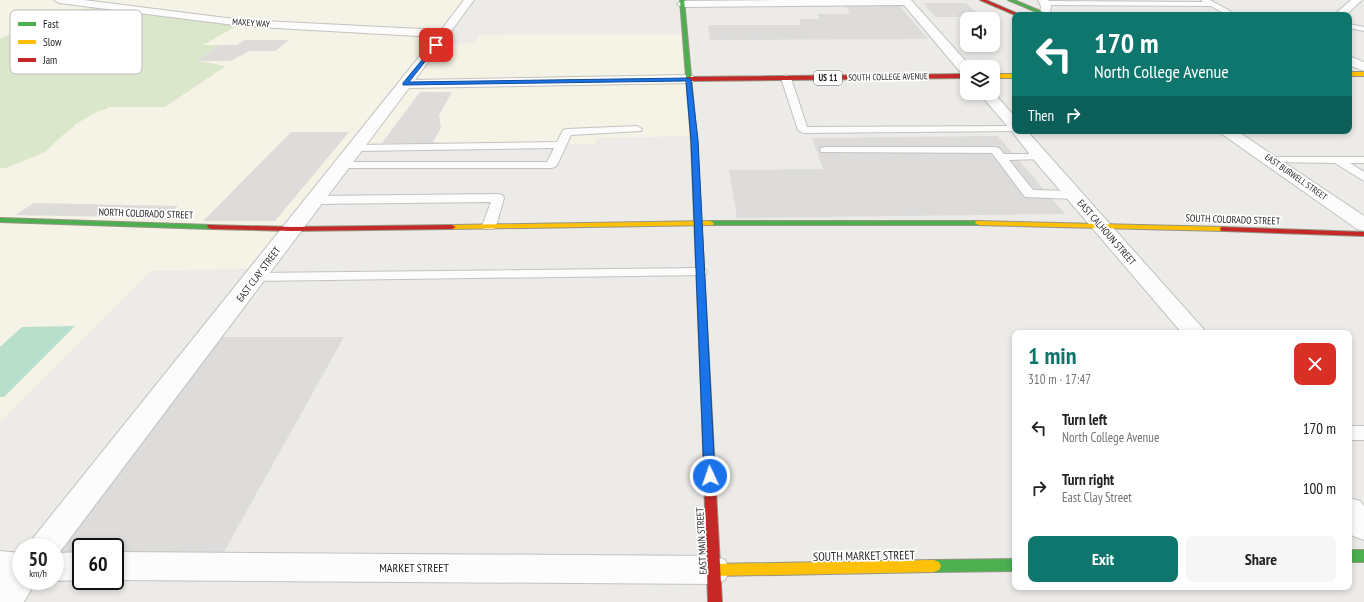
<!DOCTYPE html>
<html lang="en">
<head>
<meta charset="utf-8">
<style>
  :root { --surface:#fff; --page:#f6f6f6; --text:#202124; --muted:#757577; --accent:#0f766e }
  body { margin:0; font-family:"PT Sans Narrow",sans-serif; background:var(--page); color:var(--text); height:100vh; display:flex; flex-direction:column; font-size:15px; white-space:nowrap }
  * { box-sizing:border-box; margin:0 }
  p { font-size:13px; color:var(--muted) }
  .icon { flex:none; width:22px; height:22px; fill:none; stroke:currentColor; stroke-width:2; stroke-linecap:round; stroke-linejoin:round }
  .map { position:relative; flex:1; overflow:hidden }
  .panel { position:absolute; left:1012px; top:330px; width:340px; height:260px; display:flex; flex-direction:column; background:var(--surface); border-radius:8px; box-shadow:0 2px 6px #0003 }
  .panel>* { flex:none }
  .top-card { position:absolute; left:1012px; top:12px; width:340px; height:122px; border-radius:8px; box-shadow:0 2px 6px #0003; background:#0f766e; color:#fff; overflow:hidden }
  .controls { position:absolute; left:960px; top:12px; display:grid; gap:8px }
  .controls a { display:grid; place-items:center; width:40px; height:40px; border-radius:8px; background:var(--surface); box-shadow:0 2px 6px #0003; font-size:20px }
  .speed { position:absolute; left:12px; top:538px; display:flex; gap:8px; font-size:20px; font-weight:700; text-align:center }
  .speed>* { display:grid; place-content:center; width:52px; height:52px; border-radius:50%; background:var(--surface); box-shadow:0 2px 6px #0003; line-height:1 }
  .speed small { font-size:10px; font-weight:400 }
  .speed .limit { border:2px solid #111; border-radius:6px; background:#fff; color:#111 }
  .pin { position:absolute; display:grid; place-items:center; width:34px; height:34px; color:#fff; margin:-17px; border-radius:8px; box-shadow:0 2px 6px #0006 }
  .me { position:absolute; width:44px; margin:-22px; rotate:357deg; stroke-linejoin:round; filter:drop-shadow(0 0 3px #0008) }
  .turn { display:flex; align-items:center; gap:14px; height:84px; padding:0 16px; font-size:18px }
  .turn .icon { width:52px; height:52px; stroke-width:2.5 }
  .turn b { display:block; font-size:28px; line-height:34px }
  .then { display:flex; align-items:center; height:38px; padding:0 16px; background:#0003; gap:8px; font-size:15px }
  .round { display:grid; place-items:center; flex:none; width:42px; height:42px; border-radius:8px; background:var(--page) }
  .headline { display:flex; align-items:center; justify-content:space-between; height:68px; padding:0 16px }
  h1 { font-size:24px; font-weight:800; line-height:30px; color:var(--accent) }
  .primary-button { display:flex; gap:8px; margin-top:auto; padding:8px 16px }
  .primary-button a { flex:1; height:46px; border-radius:8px; background:var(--accent); color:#fff; font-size:16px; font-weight:800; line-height:46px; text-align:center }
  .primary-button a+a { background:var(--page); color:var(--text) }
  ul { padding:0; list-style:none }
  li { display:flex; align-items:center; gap:12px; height:60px; padding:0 16px }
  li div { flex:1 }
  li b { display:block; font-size:15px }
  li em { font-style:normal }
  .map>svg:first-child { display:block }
</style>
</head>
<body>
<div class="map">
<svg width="1364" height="602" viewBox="0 0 1364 602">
  <rect width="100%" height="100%" fill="#edebe8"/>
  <path fill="#f5f3e5" d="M0 0H469L436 45H458L475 42 480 35 684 34 694 136 597 138 595 144 382 143 358 145 262 268 151 271 0 423Z"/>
  <path fill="#dbe7ca" d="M104 6 242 23 203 45H219L197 61 226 66 165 107H109L104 110 98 111 74 125 75 126 63 135 45 152 6 168H0V39L41 18V15Z"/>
  <path fill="#b8dfcc" d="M75 326 4 397H0V347L22 327Z"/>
  <path fill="#dddcdb" d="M923 3H966L981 17H936Z
    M845 5H899L928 39 710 40 708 25H801L799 19H820L817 14H850Z
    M245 40H289L275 51H249L231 61H196L219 45H237Z
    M420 92H452L439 115 441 128 433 142 442 143H382Z
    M291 132H349L275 221H203Z
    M998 136 1065 214 737 218 729 170 823 169 812 138Z
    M34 203 178 206 164 218 15 215Z
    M209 337H344L216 566H115V547H81V566L55 567V547H45Z"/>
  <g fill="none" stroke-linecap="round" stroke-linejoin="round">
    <defs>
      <path id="lane" d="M1201 0H1210L1237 15H1227L1211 6 1045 5 1041 3 1045 1 1203 2Z
        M1349 24 1364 27V31L1349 28Z
        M786 75 791 78 807 127 1015 126V131H1019L803 133 798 130 781 78Z
        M637 126 642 129 641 131 571 135 557 165 555 167 551 168H342L338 167 336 165 338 163 342 162H547L554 148 356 151 351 148 356 145 557 142 563 130 567 129Z
        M825 147H995L999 148 1004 154H1040L1046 157 1044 159 1009 160 1033 190 1075 191 1079 192 1081 195 1079 198 1075 199 1025 197 992 153 821 152 820 150 821 148Z
        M1271 157H1364V163H1350L1364 172V181L1335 163 1267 162 1265 160Z
        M498 194 502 195 504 198 496 226 494 229H484L482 226 491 202 315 204 311 203 309 200 311 197 315 196Z
        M700 268 705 269 707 272 705 275 255 281 250 280 248 277 250 274 255 273Z
        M1349 426H1364V440H1349Z"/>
      <path id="street" d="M54 0H84L242 20 441 30 464 0H474L415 80 688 75 693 76 695 79 693 82 688 83 409 88 59 553 81 552V580L55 581V547H29L34 537 435 37 242 26 59 3Z
        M781 0H911L971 67H967V75L962 74 904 5 682 7 677 4 682 1Z
        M1038 0H1048L1051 6 1050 15H1040L1041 6Z
        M1351 0H1362L1346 15H1334Z
        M1349 56 1364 62V71L1349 65Z
        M993 92 1015 117V131H1027L1207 333H1182L1034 160 1014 134 1012 130 1010 129 979 93Z
        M1219 131H1237L1364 216V231L1357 229 1222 134Z
        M1349 498 1360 501 1364 506V540L1353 536 1349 531Z
        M0 551 21 553V581H36L24 602H0Z
        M115 552 714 556 725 560 730 570 725 580 714 584 115 580Z"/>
      <path id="fast" d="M680 0H684L697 140 712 416 711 419 707 420 703 419 702 416 691 140Z
        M1008 0H1014L1050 15H1044Z
        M0 218 211 225 215 227 211 229 0 222Z
        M707 221H979L983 223 979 225H710L706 223Z
        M1349 550H1364V562H1349Z
        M1015 559V571L934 572 929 570 927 566 929 562 934 560Z"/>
      <path id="slow" d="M1349 72H1364V76H1349Z
        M993 74H1015V78H993Z
        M710 221 714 223 713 225 452 229 448 227 452 225Z
        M976 221 1224 227 1228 229 1224 231 979 225 975 223Z
        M934 560 939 562 941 566 939 570 934 572 714 576 709 574 707 570 709 566 714 564Z"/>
      <path id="jam" d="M980 0H986L1021 15H1015Z
        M967 74V78L688 81 685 79 688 77Z
        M208 225 292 227 452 225 456 227 452 229 292 231 211 229 207 227Z
        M1221 227 1364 232V236L1224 231H1221L1220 229Z
        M707 412 711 413 712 416 722 602H708L702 416 703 413Z"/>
    </defs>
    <use href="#lane" stroke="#c3c2c0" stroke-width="2"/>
    <use href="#street" stroke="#c3c2c0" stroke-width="2"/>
    <use href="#fast" stroke="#959582" stroke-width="2"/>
    <use href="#slow" stroke="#959582" stroke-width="2"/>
    <use href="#jam" stroke="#959582" stroke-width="2"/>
    <use href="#lane" fill="#fcfcfc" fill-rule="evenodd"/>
    <use href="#street" fill="#fcfcfc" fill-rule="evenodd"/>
    <use href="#fast" fill="#4caf50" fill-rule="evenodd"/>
    <use href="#slow" fill="#ffc107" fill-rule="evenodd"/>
    <use href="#jam" fill="#c62828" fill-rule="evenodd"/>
  </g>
  <path fill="#1a73e8" stroke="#114b97" d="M436 43 438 45 409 82 688 78 691 80 698 140 715 476 714 479 710 481 705 479 704 476 691 140 686 81 403 85V83Z"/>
  <g text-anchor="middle" stroke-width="3.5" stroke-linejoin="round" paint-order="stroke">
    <g font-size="9" fill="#1f1f1f" stroke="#fff">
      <text transform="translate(251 23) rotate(4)" y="3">MAXEY WAY</text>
      <text transform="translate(888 77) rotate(-1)" y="3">SOUTH COLLEGE AVENUE</text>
      <text transform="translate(1296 177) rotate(35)" y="3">EAST BURWELL STREET</text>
    </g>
    <rect fill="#fff" stroke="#626262" stroke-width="1" x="814" y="71" width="28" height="14" rx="3"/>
    <g font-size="9" font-weight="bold" fill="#1f1f1f">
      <text x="828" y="81">US 11</text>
    </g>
    <g font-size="10" fill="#1f1f1f" stroke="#fff">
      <text transform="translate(146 213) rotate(2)" y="4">NORTH COLORADO STREET</text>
      <text transform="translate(1233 219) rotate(2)" y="4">SOUTH COLORADO STREET</text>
      <text transform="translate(1107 232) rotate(49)" y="4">EAST CALHOUN STREET</text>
      <text transform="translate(258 274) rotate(-53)" y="4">EAST CLAY STREET</text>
      <text transform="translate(701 541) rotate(-93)" y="4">EAST MAIN STREET</text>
    </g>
    <g font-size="12" fill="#1f1f1f" stroke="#fff">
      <text transform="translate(864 556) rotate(-1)" y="4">SOUTH MARKET STREET</text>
      <text x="414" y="572">MARKET STREET</text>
    </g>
  </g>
  <rect x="10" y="10" width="132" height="64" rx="6" fill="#fff" stroke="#bcbcbc" stroke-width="1"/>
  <rect x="18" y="22" width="18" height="4" fill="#4caf50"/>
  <rect x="18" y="40" width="18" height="4" fill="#ffc107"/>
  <rect x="18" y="58" width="18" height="4" fill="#c62828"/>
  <g font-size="11" fill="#1f1f1f">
    <text x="43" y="28">Fast</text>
    <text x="43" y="46">Slow</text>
    <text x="43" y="64">Jam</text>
  </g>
</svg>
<div class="controls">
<a><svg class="icon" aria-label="sound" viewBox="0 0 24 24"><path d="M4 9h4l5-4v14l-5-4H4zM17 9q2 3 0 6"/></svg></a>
<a><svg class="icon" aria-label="layers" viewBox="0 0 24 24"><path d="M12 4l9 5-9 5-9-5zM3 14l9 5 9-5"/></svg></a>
</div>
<div class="speed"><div>50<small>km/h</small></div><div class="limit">60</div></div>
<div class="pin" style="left:436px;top:45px;background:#d93025"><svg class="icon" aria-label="arrive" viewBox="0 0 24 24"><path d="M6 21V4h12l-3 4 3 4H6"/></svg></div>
<svg class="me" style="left:710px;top:476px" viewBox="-20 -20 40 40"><circle r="17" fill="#1a73e8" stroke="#fff" stroke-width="3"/><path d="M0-11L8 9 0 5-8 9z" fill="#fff"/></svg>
<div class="top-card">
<div class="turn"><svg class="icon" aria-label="left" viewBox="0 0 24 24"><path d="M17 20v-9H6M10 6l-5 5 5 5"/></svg><div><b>170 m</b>North College Avenue</div></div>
<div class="then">Then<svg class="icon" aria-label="right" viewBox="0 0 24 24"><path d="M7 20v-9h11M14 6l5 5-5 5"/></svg></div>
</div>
<section class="panel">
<div class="headline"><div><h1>1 min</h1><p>310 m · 17:47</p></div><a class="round" style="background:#d93025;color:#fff"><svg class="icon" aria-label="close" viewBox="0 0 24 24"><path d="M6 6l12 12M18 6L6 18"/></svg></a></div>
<ul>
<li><svg class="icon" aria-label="left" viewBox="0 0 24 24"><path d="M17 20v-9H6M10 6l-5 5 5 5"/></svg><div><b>Turn left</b><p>North College Avenue</p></div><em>170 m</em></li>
<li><svg class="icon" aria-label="right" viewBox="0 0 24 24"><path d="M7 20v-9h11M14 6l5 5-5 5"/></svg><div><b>Turn right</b><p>East Clay Street</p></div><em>100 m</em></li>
</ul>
<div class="primary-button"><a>Exit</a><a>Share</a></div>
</section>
</div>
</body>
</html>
